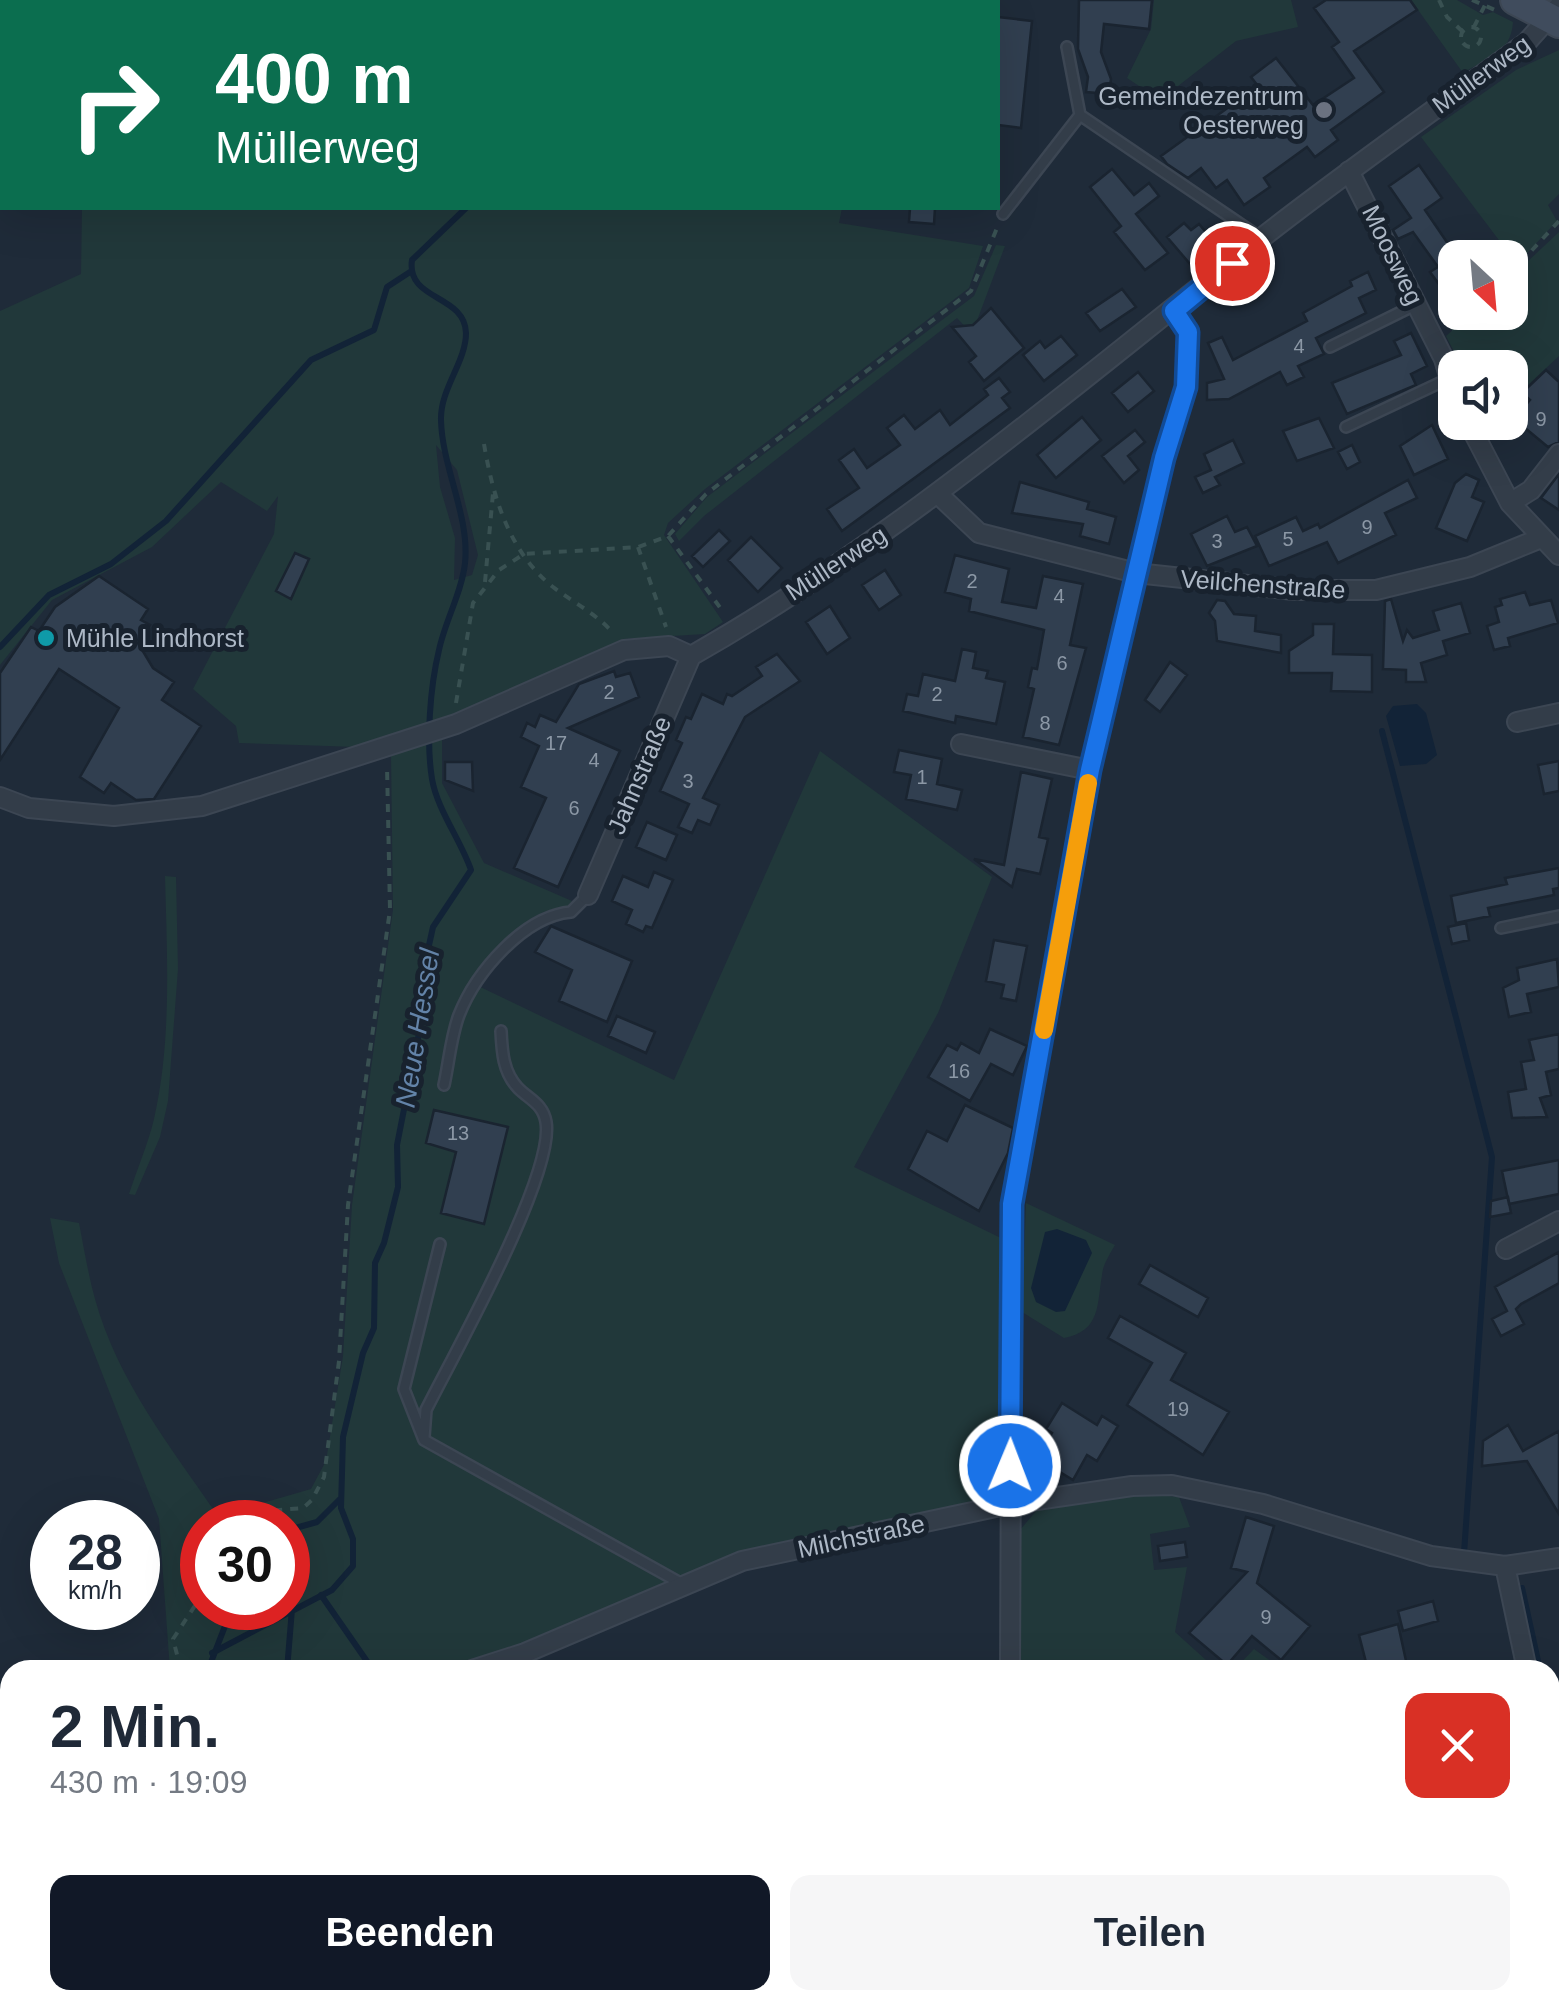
<!DOCTYPE html>
<html lang="de">
<head>
<meta charset="utf-8">
<style>
  :root { --surface:#fff; --page:#f6f6f7; --text:#1f2937; --muted:#747a83; --accent:#111827 }
  body { margin:0; font-family:Helvetica,sans-serif; background:var(--page); color:var(--text); height:100vh; display:flex; flex-direction:column; font-size:38px; white-space:nowrap }
  * { box-sizing:border-box; margin:0 }
  p { font-size:32px; color:var(--muted) }
  .icon { flex:none; width:55px; height:55px; fill:none; stroke:currentColor; stroke-width:2; stroke-linecap:round; stroke-linejoin:round }
  .map { position:relative; flex:1; overflow:hidden }
  .details { position:absolute; left:0px; top:1660px; width:1560px; height:350px; display:flex; flex-direction:column; background:var(--surface); border-radius:30px 30px 0 0; box-shadow:0 10px 40px #0002 }
  .details>* { flex:none }
  .guide { position:absolute; left:0px; top:0px; width:1000px; height:210px; box-shadow:0 10px 40px #0002; background:#0b6e4f; color:#fff; overflow:hidden }
  .needle { width:65px; rotate:154deg }
  .fabs { position:absolute; left:1438px; top:240px; display:grid; gap:20px }
  .fabs a { display:grid; place-items:center; width:90px; height:90px; border-radius:20px; background:var(--surface); box-shadow:0 10px 40px #0002; font-size:50px }
  .speed { position:absolute; left:30px; top:1500px; display:flex; gap:20px; font-size:50px; font-weight:700; text-align:center }
  .speed>* { display:grid; place-content:center; width:130px; height:130px; border-radius:50%; background:var(--surface); box-shadow:0 10px 40px #0002; line-height:1 }
  .speed small { font-size:25px; font-weight:400 }
  .speed .limit { border:15px solid #d22; background:#fff; color:#111 }
  .pin { position:absolute; display:grid; place-items:center; width:85px; height:85px; color:#fff; margin:-42px; border:5px solid #fff; border-radius:50%; box-shadow:0 2px 10px #0007 }
  .me { position:absolute; width:110px; margin:-55px; rotate:1deg; stroke-linejoin:round; filter:drop-shadow(0 0 8px #0008) }
  .turn { display:flex; align-items:center; gap:35px; height:210px; padding:0 50px; font-size:45px }
  .turn .icon { width:130px; height:130px; stroke-width:2.5 }
  .turn b { display:block; font-size:70px; line-height:85px }
  .round { display:grid; place-items:center; flex:none; width:105px; height:105px; border-radius:20px; background:var(--page) }
  .headline { display:flex; align-items:center; justify-content:space-between; height:170px; padding:0 50px }
  h1 { font-size:60px; font-weight:700; line-height:75px }
  .primary-button { display:flex; gap:20px; margin-top:auto; padding:20px 50px }
  .primary-button a { flex:1; height:115px; border-radius:20px; background:var(--accent); color:#fff; font-size:40px; font-weight:700; line-height:115px; text-align:center }
  .primary-button a+a { background:var(--page); color:var(--text) }
  .map>svg:first-child { display:block }
</style>
</head>
<body>
<div class="map">
<svg width="1559" height="2010" viewBox="0 0 1559 2010">
  <rect width="100%" height="100%" fill="#1f2b39"/>
  <path fill="#21383a" fill-rule="evenodd" d="M62 0H678L63 2Z
    M1154 0H1291L1298 27 1236 41 1160 100 1127 78 1151 29Z
    M1411 0H1457L1483 15 1493 12 1513 22C1511 55 1484 59 1463 73Z
    M1559 50V194L1548 205 1557 221 1517 264 1421 137 1516 70Z
    M82 208H842L839 223 983 246 969 288 705 489 668 523 664 535 723 622 705 634 623 639 455 718 357 747 239 743 236 726 193 689 274 534 278 496 267 511 221 482 152 547 52 600 0 665V311L81 274ZM436 445 457 470 478 555 472 575 454 580 455 538 440 487Z
    M1559 232V356L1510 402V368L1462 367 1446 336 1472 313 1510 312V278Z
    M996 245 1005 246 972 334 957 318 704 516 679 541 675 534 707 497 974 296Z
    M442 739V783L484 863 572 901 567 907C524 909 496 952 472 983L674 1080 820 751 992 877 938 1013 854 1167 1001 1238 997 1486 978 1503 734 1556 522 1647 447 1670H170L159 1519 59 1263 50 1218 79 1223C84 1248 88 1274 95 1299 117 1380 172 1449 218 1516L311 1489 326 1461 343 1356 352 1205 393 910 391 755 399 747ZM202 1522H288V1608H202Z
    M165 876 176 877 178 969 168 1101 160 1137 135 1195 129 1194C137 1169 148 1144 154 1119 172 1040 167 956 165 876Z
    M1026 1203 1115 1245C1110 1254 1103 1264 1102 1275 1097 1304 1101 1331 1064 1338L1022 1312Z
    M1145 1494 1179 1497 1190 1527 1150 1534 1154 1570 1187 1567 1175 1632 1217 1670H1021L1020 1530 1037 1510Z
    M1254 1649 1283 1670H1234Z
    M10 1831V1931L0 1930V1834Z
    M173 2000H375L379 2010H178Z"/>
  <path fill="#122337" d="M1417 704 1426 713 1437 755 1426 764 1400 766 1386 716 1393 706Z
    M1057 1229 1086 1240 1092 1253 1065 1311 1056 1312 1036 1302 1031 1288 1045 1232Z"/>
  <g fill="none" stroke-linecap="round" stroke-linejoin="round">
    <path stroke="#122337" stroke-width="6" d="M564 2V0
      M0 647 49 595 111 564 166 521 311 360 374 330 387 287 410 272
      M1382 731 1492 1157 1464 1553
      M288 1530 317 1522 340 1499
      M1522 1588 1540 1670
      M321 1595 373 1670
      M212 1653 332 1590 353 1566V1539L341 1508 343 1437 363 1353 374 1328 375 1263 384 1243 398 1187 397 1145 420 1028 416 1004 433 927 471 870C461 841 437 809 432 779 426 742 430 687 439 650 445 621 462 592 465 563 470 517 442 467 441 420 440 389 466 362 466 333 465 294 406 301 412 260L466 208
      M208 1670 232 1608
      M287 1670 292 1609
      M1550 1713 1559 1753
      M0 1849 10 1846
      M0 1916H10
      M212 2000 218 2010"/>
  </g>
  <path fill="#313f50" stroke="#1a2430" stroke-width="2.5" d="M1079 0H1152L1149 29 1104 24 1101 52 1111 79 1109 94 1086 92 1088 77 1078 49Z
    M1326 0H1410L1417 10 1354 51 1384 92 1331 130 1338 140 1315 157 1307 147 1264 178 1270 187 1244 205 1227 180 1216 188 1201 168 1188 178 1167 164 1161 156 1258 86 1251 77 1276 58 1313 105 1354 78 1332 47 1339 42 1314 8Z
    M998 17 1032 21 1021 128 998 125Z
    M1419 165 1442 198 1425 210 1455 254V291L1451 286 1444 291 1430 272 1438 267 1413 232 1398 239 1393 230 1411 218 1389 186Z
    M1112 169 1134 195 1149 183 1159 196 1136 214 1168 253 1145 270 1114 232 1121 226 1090 187Z
    M910 208H935L934 224 909 222Z
    M1184 223 1191 230 1199 224 1215 243 1190 264 1167 237Z
    M1368 272 1376 290 1359 298 1366 313 1316 338 1324 354 1298 366 1304 377 1287 385 1280 372 1229 399 1207 400V383L1224 379 1208 343 1222 337 1233 360 1307 321 1303 313 1352 286 1350 281Z
    M1122 289 1136 307 1100 331 1086 313Z
    M991 308 1024 348 984 381 969 362 976 356 952 327 973 325Z
    M1411 333 1427 366 1411 374 1416 385 1347 414 1332 383 1401 355 1394 341Z
    M1061 336 1077 355 1044 381 1023 355 1040 341 1045 348Z
    M1546 370 1559 382V442L1548 447 1514 419 1530 400 1522 393Z
    M1138 372 1154 391 1128 412 1112 393Z
    M999 378 1010 392 1002 398 1010 408 842 531 827 509 859 488 839 460 854 449 867 468 900 445 887 428 904 415 915 429 940 410 950 425 988 395 984 389Z
    M1082 417 1101 440 1056 478 1037 455Z
    M1319 418 1334 448 1297 461 1283 431Z
    M1432 425 1448 459 1414 475 1400 446Z
    M1135 430 1145 442 1128 456 1139 470 1124 483 1102 456Z
    M1233 440 1244 463 1215 477 1220 485 1203 493 1195 477 1211 470 1204 454Z
    M1352 445 1360 462 1347 469 1338 452Z
    M1466 474 1479 480 1472 497 1484 502 1467 541 1436 528 1455 483Z
    M1559 474V510L1541 498Z
    M1408 480 1417 498 1385 513 1396 535 1338 563 1327 542 1269 566 1255 536 1296 517 1303 531 1318 524 1320 528Z
    M1020 482 1089 502 1087 509 1116 517 1109 544 1080 536 1083 524 1012 513Z
    M1227 516 1235 532 1247 527 1257 546 1207 566 1191 534Z
    M719 530 730 541 703 567 692 556Z
    M751 537 782 568 758 592 728 560Z
    M295 553 309 559 291 599 276 591Z
    M955 555 1009 569 1002 602 1036 608 1043 576 1083 584 1070 645 1086 648 1059 745 1023 737 1034 689 1028 687 1032 668 1037 669 1044 630 969 611 971 599 945 592Z
    M885 570 901 595 879 610 862 585Z
    M99 576 148 609 141 620 150 625 138 643 153 668 174 682 162 700 201 726 154 799 136 800 111 783 104 793 80 777 119 708 59 669 0 760V673L31 627 39 631 55 607Z
    M1525 592 1530 605 1551 600 1558 623 1508 638 1510 646 1494 650 1487 626 1499 622 1495 607 1502 605 1500 599Z
    M1391 599 1403 641 1407 630 1413 638 1439 630 1433 611 1461 603 1470 633 1443 641 1447 655 1421 663 1426 682H1406V670L1383 669 1385 601Z
    M1217 600 1225 601 1234 614 1256 616 1255 631 1281 635V653L1217 641 1215 621 1209 613Z
    M830 606 850 638 827 654 806 622Z
    M1313 624H1334L1333 654 1372 655V692L1331 691 1332 673H1289V651L1313 635Z
    M962 649 976 652 973 668 988 671 986 678 1005 682 996 724 956 716 955 723 903 711 907 694 918 696 923 674 955 681Z
    M777 654 800 681 745 717 703 798 719 805 710 825 698 820 692 833 678 827 689 804 660 791 682 743 676 740 686 717 691 719 702 694 723 704 727 694 732 696 762 676 756 667Z
    M1170 662 1187 675 1160 712 1145 700Z
    M614 671 616 677 630 673 639 697 568 728 620 751 558 887 514 868 546 798 521 787 539 746 521 737 527 723 535 727 540 715 556 722 579 684Z
    M899 750 942 759 937 784 962 790 957 810 906 799 911 775 894 772Z
    M1559 761V791L1544 794 1538 765Z
    M445 762H472L473 791 445 780Z
    M1021 772 1052 779 1039 837 1048 839 1040 874 1017 869 1012 887 974 859 1004 865Z
    M647 822 677 835 666 860 636 847Z
    M1559 868V888L1553 889 1554 895 1488 908 1490 916 1456 923 1451 896 1507 884 1505 878Z
    M654 872 673 880 652 928 646 926 643 932 626 924 632 910 612 901 623 876 648 887Z
    M1466 923 1469 940 1452 944 1448 927Z
    M551 926 632 961 607 1022 559 1001 572 970 535 952Z
    M994 940 1027 946 1016 1001 1001 998 1004 985 986 981Z
    M1557 959 1559 987 1527 994 1531 1012 1509 1017 1503 988 1519 980 1517 968Z
    M617 1016 655 1032 646 1053 608 1036Z
    M990 1029 1027 1046 1013 1075 991 1064 970 1101 928 1077 947 1045 957 1050 961 1043 979 1053Z
    M1559 1034V1069L1546 1072 1551 1095 1540 1098 1547 1117 1512 1118 1508 1092 1526 1089 1521 1062 1534 1060 1529 1040Z
    M965 1105 1013 1128 1008 1153 979 1211 908 1169 927 1131 947 1141Z
    M434 1110 508 1127 484 1224 441 1213 456 1152 426 1143Z
    M1559 1160V1194L1509 1204 1502 1171Z
    M1508 1197 1511 1213 1490 1217 1491 1201Z
    M1559 1252V1283L1521 1304 1516 1309 1524 1324 1501 1336 1492 1319 1507 1311 1495 1287Z
    M1150 1265 1208 1298 1198 1317 1139 1284Z
    M1120 1316 1186 1353 1171 1380 1229 1412 1203 1455 1127 1405 1152 1363 1108 1338Z
    M1062 1403 1097 1425 1102 1416 1118 1426 1097 1461 1087 1455 1073 1480 1037 1458 1052 1433 1046 1429Z
    M1508 1425 1523 1451 1559 1431V1514L1527 1461 1482 1466 1483 1441Z
    M1246 1517 1274 1526 1257 1583 1310 1626 1281 1660 1252 1636 1227 1665 1189 1633 1247 1572 1231 1568Z
    M1185 1542 1187 1557 1160 1561 1158 1546Z
    M1433 1601 1438 1621 1403 1631 1398 1611Z
    M1398 1624 1408 1670H1368L1359 1635Z"/>
  <g fill="none" stroke-linecap="round" stroke-linejoin="round">
    <defs>
      <path id="service" d="M1067 47 1080 115 1261 238
        M1003 214 1080 115
        M1330 347 1417 304
        M1346 427 1450 378
        M1501 928 1559 916
        M444 1085C449 1062 451 1036 459 1015 476 972 524 916 571 912L588 895
        M440 1244 404 1389 424 1440 684 1585
        M424 1437 426 1410C453 1356 555 1175 546 1122 543 1104 530 1100 518 1088 503 1072 502 1052 501 1031
        M525 1653V1670"/>
      <path id="minor" d="M1349 171 1444 359 1455 396
        M1468 422 1510 503 1559 555
        M939 495 979 533 1136 573 1294 590H1376L1470 567 1541 538
        M1510 503 1531 490 1559 454
        M1517 722 1559 713
        M961 744 1090 770
        M0 797 29 808 114 816 202 806 456 724 624 650 669 646 691 656C899 538 1077 382 1264 236 1350 169 1438 107 1526 43L1559 6
        M588 895 691 656
        M1506 1249 1559 1221
        M1505 1566 1527 1670
        M472 1670 525 1653 742 1561 1010 1504 1132 1486 1172 1485 1263 1504 1431 1556 1505 1566 1559 1558
        M1010 1670 1012 1204 1090 770 1164 458 1186 387 1188 332 1174 311
        M1550 1774 1559 1817
        M0 1824 10 1821
        M941 2010 945 2000"/>
      <path id="secondary" d="M1515 0 1559 23"/>
    </defs>
    <use href="#service" stroke="#3c4653" stroke-width="14"/>
    <use href="#minor" stroke="#3c4653" stroke-width="22"/>
    <use href="#secondary" stroke="#3c4653" stroke-width="32"/>
    <path stroke="#395152" stroke-width="4" stroke-dasharray="8 8" stroke-linecap="butt" d="M1439 0 1447 17 1462 31
      M1472 0 1495 10
      M1461 37a10 10 0 1 1 20 0a10 10 0 1 1-20 0Z
      M1474 27 1485 5
      M1510 274 1559 221
      M1451 329 1469 312
      M484 444C493 497 509 552 553 587 574 603 597 614 614 634
      M668 536 724 613
      M638 547 666 627
      M485 582 493 493
      M456 703 473 603 499 570 524 554 638 547 668 536 706 494 971 291 997 228
      M229 1522 243 1513 303 1508 312 1500 324 1477 339 1361 348 1205 390 910 387 766
      M181 1670 173 1639 202 1595"/>
    <use href="#service" stroke="#333d49" stroke-width="9"/>
    <use href="#minor" stroke="#333d49" stroke-width="18"/>
    <use href="#secondary" stroke="#404c5d" stroke-width="28"/>
  </g>
  <g fill="none" stroke-linecap="round" stroke-linejoin="round">
    <defs>
      <path id="route" d="M1010 1466 1012 1204 1090 770 1164 458 1186 387 1188 332 1174 311 1232 263"/>
    </defs>
    <use href="#route" stroke="#114b97" stroke-width="25"/>
    <use href="#route" stroke="#1a73e8" stroke-width="18"/>
    <path stroke="#f59e0b" stroke-width="18" d="M1044 1030 1088 783"/>
  </g>
  <circle fill="#6b7280" stroke="#18222e" stroke-width="4" cx="1324" cy="110" r="10"/>
  <circle fill="#0f9aa8" stroke="#18222e" stroke-width="4" cx="46" cy="638" r="10"/>
  <g text-anchor="middle" stroke-width="10" stroke-linejoin="round" paint-order="stroke">
    <g font-size="20" fill="#8c98a6">
      <text x="1299" y="353">4</text>
      <text x="1541" y="426">9</text>
      <text x="1367" y="534">9</text>
      <text x="1288" y="546">5</text>
      <text x="1217" y="548">3</text>
      <text x="972" y="588">2</text>
      <text x="1059" y="603">4</text>
      <text x="1062" y="670">6</text>
      <text x="609" y="699">2</text>
      <text x="937" y="701">2</text>
      <text x="1045" y="730">8</text>
      <text x="556" y="750">17</text>
      <text x="594" y="767">4</text>
      <text x="922" y="784">1</text>
      <text x="688" y="788">3</text>
      <text x="574" y="815">6</text>
      <text x="959" y="1078">16</text>
      <text x="458" y="1140">13</text>
      <text x="1178" y="1416">19</text>
      <text x="1266" y="1624">9</text>
    </g>
    <g font-size="25" fill="#adb8c6" stroke="#18222e">
      <text transform="translate(1481 74) rotate(-36)" y="9">Müllerweg</text>
      <text transform="translate(1393 255) rotate(64)" y="9">Moosweg</text>
      <text transform="translate(836 563) rotate(-33)" y="9">Müllerweg</text>
      <text transform="translate(1263 584) rotate(4)" y="9">Veilchenstraße</text>
      <text transform="translate(639 775) rotate(-67)" y="9">Jahnstraße</text>
      <text transform="translate(861 1536) rotate(-12)" y="9">Milchstraße</text>
    </g>
    <g font-size="25" fill="#adb8c6" stroke="#18222e" text-anchor="end">
      <text x="1304" y="105">Gemeindezentrum<tspan x="1304" dy="29">Oesterweg</tspan></text>
      <text x="66" y="647" text-anchor="start">Mühle Lindhorst</text>
    </g>
    <g font-size="28" font-style="italic" fill="#6383a8" stroke="#18222e">
      <text transform="translate(417 1028) rotate(-81)" y="10">Neue Hessel</text>
    </g>
  </g>
</svg>
<div class="fabs">
<a><svg class="needle" viewBox="-14 -14 28 28"><path d="M0-13l5 13h-10z" fill="#e53935"/><path d="M0 13l5-13h-10z" fill="#747a83"/></svg></a>
<a><svg class="icon" aria-label="sound" viewBox="0 0 24 24"><path d="M4 9h4l5-4v14l-5-4H4zM17 9q2 3 0 6"/></svg></a>
</div>
<div class="speed"><div>28<small>km/h</small></div><div class="limit">30</div></div>
<div class="pin" style="left:1232px;top:263px;background:#d93025"><svg class="icon" aria-label="arrive" viewBox="0 0 24 24"><path d="M6 21V4h12l-3 4 3 4H6"/></svg></div>
<svg class="me" style="left:1010px;top:1466px" viewBox="-20 -20 40 40"><circle r="17" fill="#1a73e8" stroke="#fff" stroke-width="3"/><path d="M0-11L8 9 0 5-8 9z" fill="#fff"/></svg>
<div class="guide">
<div class="turn"><svg class="icon" aria-label="right" viewBox="0 0 24 24"><path d="M7 20v-9h11M14 6l5 5-5 5"/></svg><div><b>400 m</b>Müllerweg</div></div>
</div>
<section class="details">
<div class="headline"><div><h1>2 Min.</h1><p>430 m · 19:09</p></div><a class="round" style="background:#d93025;color:#fff"><svg class="icon" aria-label="close" viewBox="0 0 24 24"><path d="M6 6l12 12M18 6L6 18"/></svg></a></div>
<div class="primary-button"><a>Beenden</a><a>Teilen</a></div>
</section>
</div>
</body>
</html>
